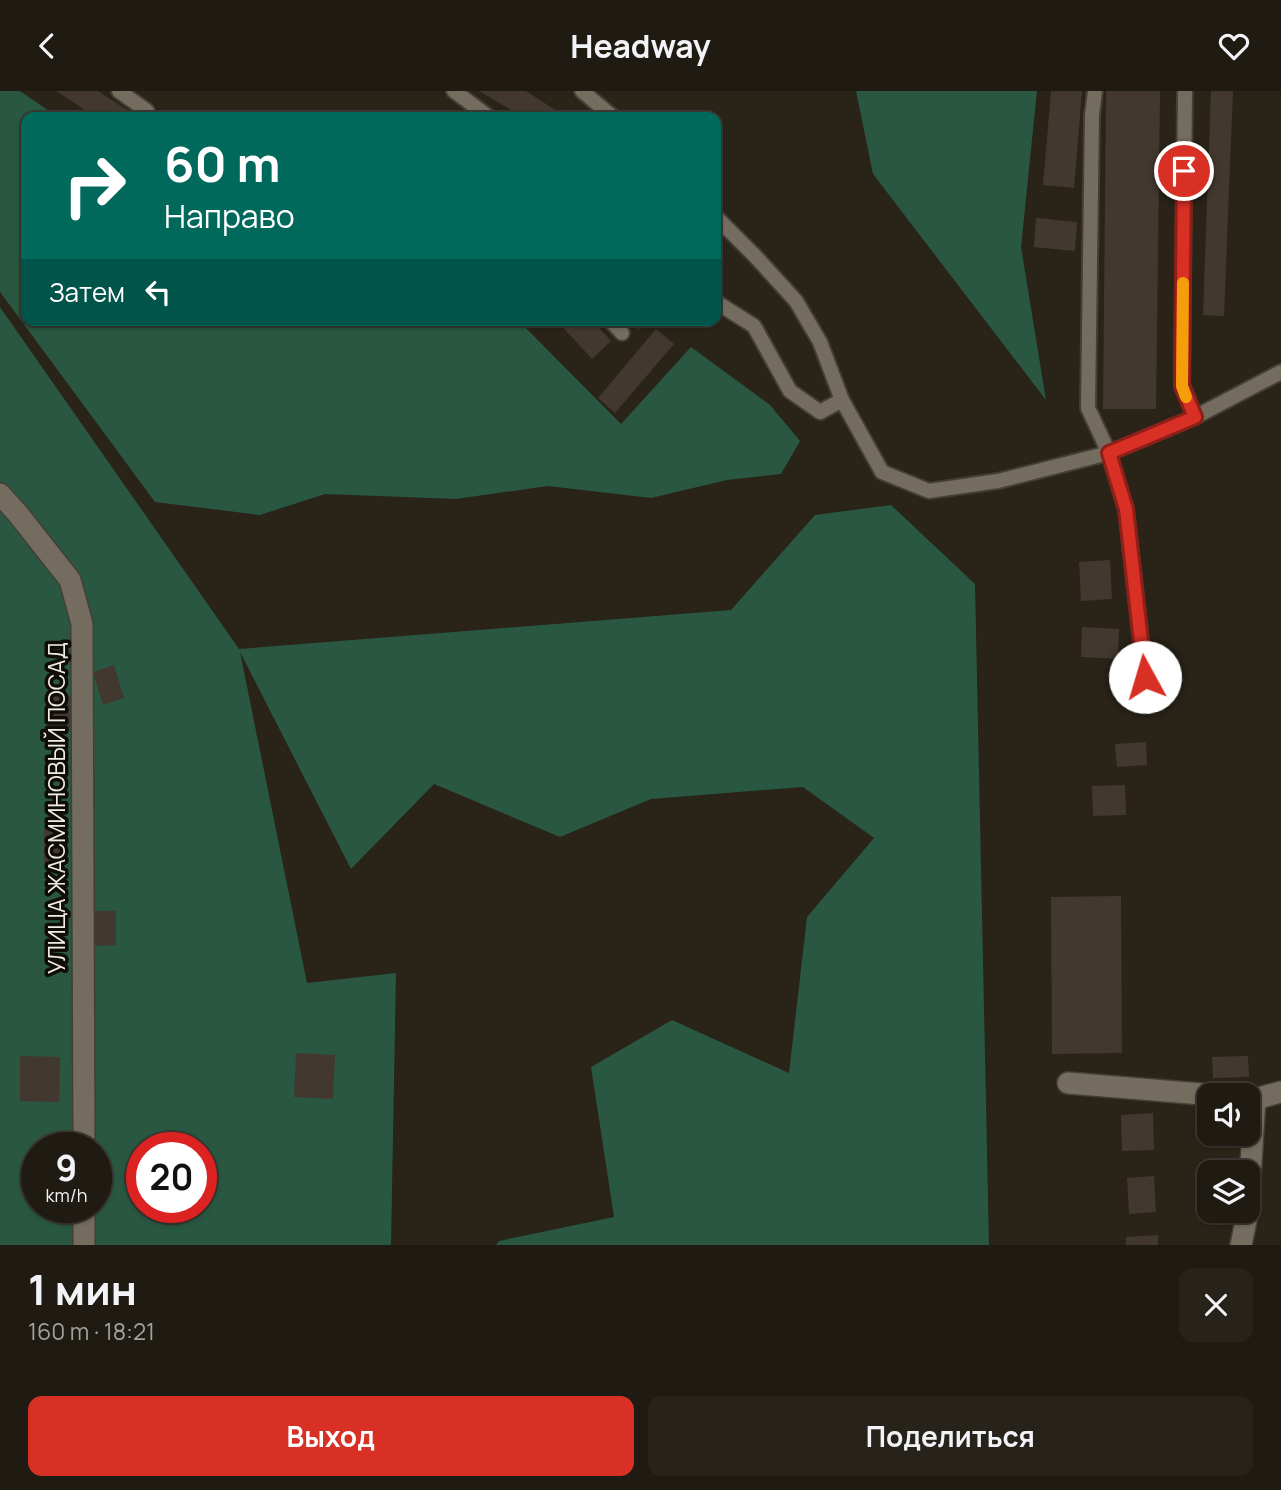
<!DOCTYPE html>
<html lang="ru">
<head>
<meta charset="utf-8">
<style>
  :root { --surface:#1f1a12; --page:#27231b; --text:#f1f3f6; --muted:#a1a19f; --line:#3c3832; --accent:#d93025 }
  body { margin:0; font-family:Manrope,sans-serif; background:var(--page); color:var(--text); height:100vh; display:flex; flex-direction:column; font-size:26px; white-space:nowrap }
  * { box-sizing:border-box; margin:0 }
  p { font-size:23px; color:var(--muted) }
  .icon { flex:none; width:38px; height:38px; fill:none; stroke:currentColor; stroke-width:2; stroke-linecap:round; stroke-linejoin:round }
  .map { position:relative; height:1154px; overflow:hidden }
  .panel { display:flex; flex-direction:column; background:var(--surface); flex:1 }
  .panel>* { flex:none }
  .guide { position:absolute; left:21px; top:21px; width:700px; height:214px; border-radius:14px; box-shadow:0 2px 5px #0004,0 0 0 2px var(--line); background:#00695c; color:#fff; overflow:hidden }
  .controls { position:absolute; left:1197px; top:992px; display:grid; gap:14px }
  .controls a { display:grid; place-items:center; width:63px; height:63px; border-radius:14px; background:var(--surface); box-shadow:0 2px 5px #0004,0 0 0 2px var(--line); font-size:35px }
  .speed { position:absolute; left:21px; top:1041px; display:flex; gap:14px; font-size:35px; font-weight:700; text-align:center }
  .speed>* { display:grid; place-content:center; width:91px; height:91px; border-radius:50%; background:var(--surface); box-shadow:0 2px 5px #0004,0 0 0 2px var(--line); line-height:1 }
  .speed small { font-size:18px; font-weight:400 }
  .speed .limit { border:10px solid #d22; background:#fff; color:#111 }
  .pin { position:absolute; display:grid; place-items:center; width:60px; height:60px; color:#fff; margin:-30px; border:4px solid #fff; border-radius:50%; box-shadow:0 2px 7px #0007 }
  .me { position:absolute; width:77px; margin:-38px; rotate:354deg; stroke-linejoin:round; filter:drop-shadow(0 0 5px #0008) }
  .turn { display:flex; align-items:center; gap:24px; height:147px; padding:0 28px; font-size:32px }
  .turn .icon { width:91px; height:91px; stroke-width:2.5 }
  .turn b { display:block; font-size:49px; line-height:60px }
  .then { display:flex; align-items:center; height:66px; padding:0 28px; background:#0003; gap:14px; font-size:26px }
  .round { display:grid; place-items:center; flex:none; width:74px; height:74px; border-radius:14px; background:var(--page) }
  .headline { display:flex; align-items:center; justify-content:space-between; height:119px; padding:0 28px }
  h1 { font-size:42px; font-weight:700; line-height:52px }
  .button { display:flex; gap:14px; margin-top:auto; padding:14px 28px }
  .button a { flex:1; height:80px; border-radius:14px; background:var(--accent); color:#fff; font-size:28px; font-weight:700; line-height:80px; text-align:center }
  .button a+a { background:var(--page); color:var(--text) }
  header { display:flex; justify-content:space-between; align-items:center; height:91px; padding:0 28px; background:var(--surface); font-size:32px; font-weight:700 }
  .map>svg:first-child { display:block }
</style>
</head>
<body>
<header><svg class="icon" aria-label="back" viewBox="0 0 24 24"><path d="M15 5l-7 7 7 7"/></svg>Headway<svg class="icon" aria-label="heart" viewBox="0 0 24 24"><path d="M12 20l-8-8c-3-5 5-10 8-4 3-6 11-1 8 4z"/></svg></header>
<div class="map">
<svg width="1281" height="1154" viewBox="0 0 1281 1154">
  <rect width="100%" height="100%" fill="#292318"/>
  <path fill="#295742" fill-rule="evenodd" d="M0 0H20L58 26H26V229H426L437 237 446 229H518L621 333 691 256 770 314 800 350 781 383 727 389 651 407 548 395 456 408 325 403 260 424 155 411 0 201Z
    M856 0H1037L1021 156 1046 309 873 83Z
    M0 216 239 558 731 519 815 424 891 414 975 493 989 1154H496L499 1150 614 1126 591 976 672 929 789 982 807 826 874 747 803 696 651 708 560 746 434 693 351 778 240 561 307 892 396 882 391 1154H0ZM37 1057H96V1116H37ZM142 1057H201V1116H142Z"/>
  <path fill="#43382f" d="M56 0H98L138 26H96Z
    M479 0H526L566 26H523Z
    M1051 0H1082L1074 97 1043 94Z
    M1106 0H1160L1156 318H1103Z
    M1211 0H1233L1224 225 1203 224Z
    M1036 127 1077 131 1075 160 1034 156Z
    M556 229H592L611 250 592 268Z
    M629 229H648L638 239Z
    M656 238 674 253 615 322 598 307Z
    M1110 469 1112 508 1081 510 1079 471Z
    M1082 536 1119 538 1118 568 1081 566Z
    M114 574 124 607 103 614 93 581Z
    M48 605H70V639H49Z
    M1146 651 1147 674 1117 676 1115 653Z
    M1125 694 1126 724 1093 725 1092 695Z
    M44 738H66V772H44Z
    M1121 805 1122 962 1052 963 1051 806Z
    M94 820H116V854L94 855Z
    M296 962 335 964 333 1008 294 1006Z
    M20 965 60 966 59 1011 20 1010Z
    M1248 965 1249 986 1213 987 1212 966Z
    M1153 1022 1154 1059 1122 1060 1121 1024Z
    M1154 1085 1156 1121 1129 1123 1127 1087Z
    M1158 1144V1154H1126V1146Z"/>
  <g fill="none" stroke-linecap="round" stroke-linejoin="round">
    <defs>
      <path id="lane" d="M119 0 147 20
        M454 0 489 26
        M582 0 613 26
        M1095 0 1092 24 1088 317 1109 362 1126 418 1145 586
        M1185 0 1182 294 1195 326
        M716 126 756 166 796 210 820 251 842 309 882 381 929 400 998 390 1109 362 1195 326 1281 281
        M716 211 754 235 790 300 820 321 842 309
        M610 229 622 242"/>
      <path id="street" d="M0 403 18 423 70 489 82 533 84 1057
        M1068 992 1214 1004
        M1248 1007 1255 1008 1281 1001
        M1248 1119 1255 1008
        M84 1154V1116
        M1241 1154 1248 1120"/>
    </defs>
    <use href="#lane" stroke="#433e36" stroke-width="18"/>
    <use href="#street" stroke="#433e36" stroke-width="24"/>
    <use href="#lane" stroke="#736c5f" stroke-width="14"/>
    <use href="#street" stroke="#736c5f" stroke-width="21"/>
  </g>
  <g fill="none" stroke-linecap="round" stroke-linejoin="round">
    <defs>
      <path id="route" d="M1145 586 1126 418 1109 362 1195 326 1182 295 1184 80"/>
    </defs>
    <use href="#route" stroke="#8d1f18" stroke-width="18"/>
    <use href="#route" stroke="#d93025" stroke-width="12"/>
    <path stroke="#f59e0b" stroke-width="12" d="M1183 192 1182 295 1186 306"/>
  </g>
  <g text-anchor="middle" stroke-width="7" stroke-linejoin="round" paint-order="stroke">
    <g font-size="23" fill="#f1ede6" stroke="#100d08">
      <text transform="translate(57 717) rotate(-90)" y="8">УЛИЦА ЖАСМИНОВЫЙ ПОСАД</text>
    </g>
  </g>
</svg>
<div class="controls">
<a><svg class="icon" aria-label="sound" viewBox="0 0 24 24"><path d="M4 9h4l5-4v14l-5-4H4zM17 9q2 3 0 6"/></svg></a>
<a><svg class="icon" aria-label="layers" viewBox="0 0 24 24"><path d="M12 4l9 5-9 5-9-5zM3 14l9 5 9-5"/></svg></a>
</div>
<div class="speed"><div>9<small>km/h</small></div><div class="limit">20</div></div>
<div class="pin" style="left:1184px;top:80px;background:#d93025"><svg class="icon" aria-label="arrive" viewBox="0 0 24 24"><path d="M6 21V4h12l-3 4 3 4H6"/></svg></div>
<svg class="me" style="left:1145px;top:586px" viewBox="-20 -20 40 40"><circle r="19" fill="#fff"/><path d="M0-13L10 11 0 6-10 11z" fill="#d93025"/></svg>
<div class="guide">
<div class="turn"><svg class="icon" aria-label="right" viewBox="0 0 24 24"><path d="M7 20v-9h11M14 6l5 5-5 5"/></svg><div><b>60 m</b>Направо</div></div>
<div class="then">Затем<svg class="icon" aria-label="left" viewBox="0 0 24 24"><path d="M17 20v-9H6M10 6l-5 5 5 5"/></svg></div>
</div>
</div>
<section class="panel">
<div class="headline"><div><h1>1 мин</h1><p>160 m · 18:21</p></div><a class="round"><svg class="icon" aria-label="close" viewBox="0 0 24 24"><path d="M6 6l12 12M18 6L6 18"/></svg></a></div>
<div class="button"><a>Выход</a><a>Поделиться</a></div>
</section>
</body>
</html>
